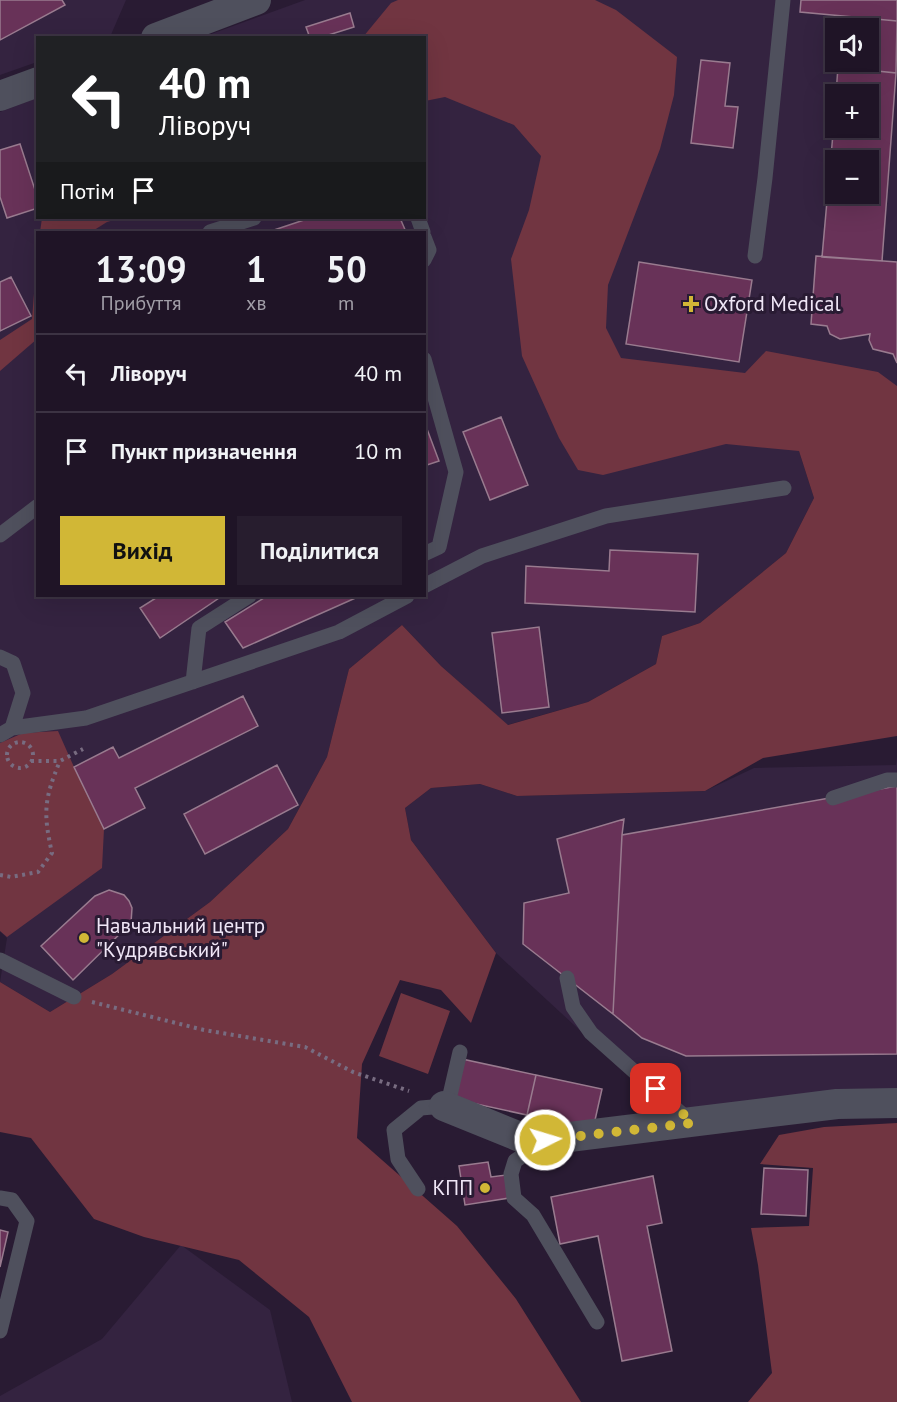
<!DOCTYPE html>
<html lang="uk">
<head>
<meta charset="utf-8">
<style>
  :root { --surface:#1f1426; --page:#271d2e; --text:#f1f3f6; --muted:#a19ea7; --line:#3c3343; --accent:#d1b736 }
  body { margin:0; font-family:"PT Sans",sans-serif; background:var(--page); color:var(--text); height:100vh; display:flex; flex-direction:column; font-size:22px; white-space:nowrap }
  * { box-sizing:border-box; margin:0 }
  p { font-size:20px; color:var(--muted) }
  .icon { flex:none; width:33px; height:33px; fill:none; stroke:currentColor; stroke-width:2; stroke-linecap:round; stroke-linejoin:round }
  .map { position:relative; flex:1; overflow:hidden }
  .sheet { position:absolute; left:36px; top:231px; width:390px; height:366px; display:flex; flex-direction:column; background:var(--surface); border-radius:0px; box-shadow:0 6px 24px #0002,0 0 0 2px var(--line) }
  .sheet>* { flex:none }
  .guide { position:absolute; left:36px; top:36px; width:390px; height:183px; border-radius:0px; box-shadow:0 6px 24px #0002,0 0 0 2px var(--line); background:#202124; color:#fff; overflow:hidden }
  .controls { position:absolute; left:825px; top:18px; display:grid; gap:12px }
  .controls a { display:grid; place-items:center; width:54px; height:54px; border-radius:0px; background:var(--surface); box-shadow:0 6px 24px #0002,0 0 0 2px var(--line); font-size:30px }
  .pin { position:absolute; display:grid; place-items:center; width:51px; height:51px; color:#fff; margin:-26px; border-radius:12px; box-shadow:0 3px 9px #0006 }
  .me { position:absolute; width:66px; margin:-33px; rotate:85deg; stroke-linejoin:round; filter:drop-shadow(0 0 4px #0008) }
  .turn { display:flex; align-items:center; gap:21px; height:126px; padding:0 24px; font-size:27px }
  .turn .icon { width:78px; height:78px; stroke-width:2.5 }
  .turn b { display:block; font-size:42px; line-height:51px }
  .then { display:flex; align-items:center; height:57px; padding:0 24px; background:#0003; gap:12px; font-size:22px }
  .eta { display:flex; justify-content:space-evenly; align-items:center; height:102px; text-align:center }
  .eta b { font-size:36px; font-weight:700; line-height:42px }
  .action { display:flex; gap:12px; margin-top:auto; padding:12px 24px }
  .action a { flex:1; height:69px; border-radius:0px; background:var(--accent); color:#111; font-size:24px; font-weight:700; line-height:69px; text-align:center }
  .action a+a { background:var(--page); color:var(--text) }
  ul { padding:0; list-style:none }
  li { display:flex; align-items:center; gap:18px; height:78px; padding:0 24px; border-top:2px solid var(--line) }
  li div { flex:1 }
  li b { display:block; font-size:22px }
  li em { font-style:normal }
  .map>svg:first-child { display:block }
</style>
</head>
<body>
<div class="map">
<svg width="897" height="1402" viewBox="0 0 897 1402">
  <rect width="100%" height="100%" fill="#291b33"/>
  <path fill="#342340" fill-rule="evenodd" d="M0 0H126L110 37 38 38 37 62 0 75Z
    M305 0H897V414L799 451 814 498 786 553 700 623 662 636 656 664 588 702 507 725 441 666 402 625 349 669 327 757 288 829 210 902 112 974 50 1012 0 982 7 938 0 931V112L37 98 38 218H424V38L203 37ZM836 28H868V62H836ZM836 94H868V128H836ZM836 160H868V194H836ZM38 232H424V596H38Z
    M897 756V1098L676 1119 496 953 411 840 405 808 431 788 480 784 517 796 705 791 754 768 896 765Z
    M181 1245 270 1310 292 1402H0V1396L102 1339Z"/>
  <path fill="#713541" d="M398 0H595L616 10 677 57 674 95 660 149 608 285 606 328 621 358 745 373 766 351 878 372 897 386V736L763 758 705 791 517 796 480 784 431 788 405 808 411 840 496 953 471 1023 441 990 400 980 362 1064 357 1138 457 1226 516 1299 581 1402H352L309 1317 239 1260 144 1237 94 1219 31 1138 0 1132V982L50 1012 112 974 210 902 288 829 327 757 349 669 402 625 441 666 508 725 588 702 656 664 662 636 700 623 786 553 814 498 799 451 726 444 603 475 578 470 559 438 522 356 511 259 529 210 541 156 514 125 445 97 425 101 424 38 363 37 391 3Z
    M42 218H121L107 222 91 232H40Z
    M37 255V339L0 371V340L32 319Z
    M58 731 74 767 104 829 102 868 7 937 0 931V743L23 733Z
    M401 993 450 1011 428 1074 379 1056Z
    M897 1123V1402H748L772 1373 758 1265 751 1228 809 1226 813 1168 760 1164 779 1135 824 1127Z"/>
  <path fill="#683258" stroke="#997b8f" stroke-width="1.5" fill-rule="evenodd" d="M0 0H62L65 5 0 40Z
    M801 0H897V21L800 12Z
    M350 13 354 27 319 38H310L306 27Z
    M843 16 897 21 896 73 838 67 839 62H868V28H842Z
    M701 60 730 63 725 106 738 107 733 148 691 143Z
    M838 67 896 73 882 261 822 257 836 100V128H868V94H836ZM836 160H868V194H836Z
    M20 144 38 199V208L7 218 0 197V150Z
    M310 218H400L406 232H268Z
    M816 256 897 262V363L893 354 873 349 869 340 870 334 840 339 830 334 827 326 811 324Z
    M639 262 752 280 739 362 626 344Z
    M11 277 31 316 0 331V282Z
    M501 417 528 485 490 500 463 432Z
    M424 421 439 461 424 466Z
    M610 550 698 554 695 612 525 603 526 566 609 571Z
    M159 596H222L160 638 140 608Z
    M267 596H360L243 648 225 622Z
    M539 627 549 707 502 713 492 633Z
    M243 696 258 726 135 788 145 808 104 829 74 767 113 747 119 758Z
    M277 765 298 805 205 854 184 814Z
    M897 786V1054L686 1056 642 1038 613 1014 622 835Z
    M624 819 622 835 613 1014 523 944 524 903 569 893 557 839Z
    M109 890 124 895 129 901 132 908 131 923 73 980 41 946 95 896Z
    M462 1059 536 1075 527 1115 453 1099Z
    M536 1075 602 1089 593 1129 527 1115Z
    M488 1162 491 1177 506 1175 509 1198 465 1205 459 1166Z
    M764 1168 808 1170 806 1216 761 1214Z
    M653 1176 662 1223 647 1226 672 1351 622 1361 598 1236 560 1244 551 1197Z
    M0 1230 8 1232 0 1267Z"/>
  <g fill="none" stroke-linecap="round" stroke-linejoin="round">
    <path stroke="#786c81" stroke-width="4" stroke-dasharray="3 4.5" stroke-linecap="butt" d="M7 755a13 13 0 1 1 26 0a13 13 0 1 1-26 0Z
      M31 761H60L83 749
      M0 875 11 877 38 872 52 853C43 813 44 799 60 761
      M92 1002 204 1030 305 1047 353 1072 409 1091"/>
    <path stroke="#4f505d" stroke-width="15" d="M418 218 423 232
      M210 232 254 218
      M424 237 429 250 424 260
      M755 256 765 178 783 0
      M424 359 456 472 439 547 424 554
      M0 535 38 506
      M424 586 482 556 606 516 784 488
      M0 657 13 663 23 693 12 728
      M193 682 199 628 249 596
      M0 735 12 728 86 718 339 632 407 596
      M833 798 887 780H897
      M0 960 74 997
      M567 978 573 1007 591 1033 692 1123
      M447 1108 460 1052
      M542 1142 515 1161 511 1174 514 1198 533 1215 597 1322
      M418 1189 398 1159 394 1130 421 1108 444 1106
      M0 1198 12 1200 27 1221 0 1331"/>
    <path stroke="#4f505d" stroke-width="30" d="M156 38 256 0
      M0 96 38 82
      M444 1106 520 1137 545 1140 837 1104 897 1103"/>
  </g>
  <g fill="none" stroke-linecap="round" stroke-linejoin="round">
    <path stroke="#d1b736" stroke-width="10" stroke-dasharray="0 18" d="M545 1140 693 1123 656 1089"/>
  </g>
  <g fill="#d1b736" stroke="#291b33" stroke-width="2">
    <path d="M688 295h6v6h6v6h-6v6h-6v-6h-6v-6h6z"/>
    <circle cx="84" cy="938" r="6"/>
    <circle cx="485" cy="1188" r="6"/>
  </g>
  <g text-anchor="middle" stroke-width="6" stroke-linejoin="round" paint-order="stroke">
    <g font-size="21" fill="#efe6f6" stroke="#291b33" text-anchor="start">
      <text x="704" y="311">Oxford Medical</text>
      <text x="96" y="933">Навчальний центр<tspan x="96" dy="24">"Кудрявський"</tspan></text>
      <text x="473" y="1195" text-anchor="end">КПП</text>
    </g>
  </g>
</svg>
<div class="controls">
<a><svg class="icon" aria-label="sound" viewBox="0 0 24 24"><path d="M4 9h4l5-4v14l-5-4H4zM17 9q2 3 0 6"/></svg></a>
<a>+</a>
<a>−</a>
</div>
<div class="pin" style="left:656px;top:1089px;background:#d93025"><svg class="icon" aria-label="arrive" viewBox="0 0 24 24"><path d="M6 21V4h12l-3 4 3 4H6"/></svg></div>
<svg class="me" style="left:545px;top:1140px" viewBox="-20 -20 40 40"><circle r="17" fill="#d1b736" stroke="#fff" stroke-width="3"/><path d="M0-11L8 9 0 5-8 9z" fill="#fff"/></svg>
<div class="guide">
<div class="turn"><svg class="icon" aria-label="left" viewBox="0 0 24 24"><path d="M17 20v-9H6M10 6l-5 5 5 5"/></svg><div><b>40 m</b>Ліворуч</div></div>
<div class="then">Потім<svg class="icon" aria-label="arrive" viewBox="0 0 24 24"><path d="M6 21V4h12l-3 4 3 4H6"/></svg></div>
</div>
<section class="sheet">
<div class="eta">
<div><b>13:09</b><p>Прибуття</p></div>
<div><b>1</b><p>хв</p></div>
<div><b>50</b><p>m</p></div>
</div>
<ul>
<li><svg class="icon" aria-label="left" viewBox="0 0 24 24"><path d="M17 20v-9H6M10 6l-5 5 5 5"/></svg><div><b>Ліворуч</b></div><em>40 m</em></li>
<li><svg class="icon" aria-label="arrive" viewBox="0 0 24 24"><path d="M6 21V4h12l-3 4 3 4H6"/></svg><div><b>Пункт призначення</b></div><em>10 m</em></li>
</ul>
<div class="action"><a>Вихід</a><a>Поділитися</a></div>
</section>
</div>
</body>
</html>
